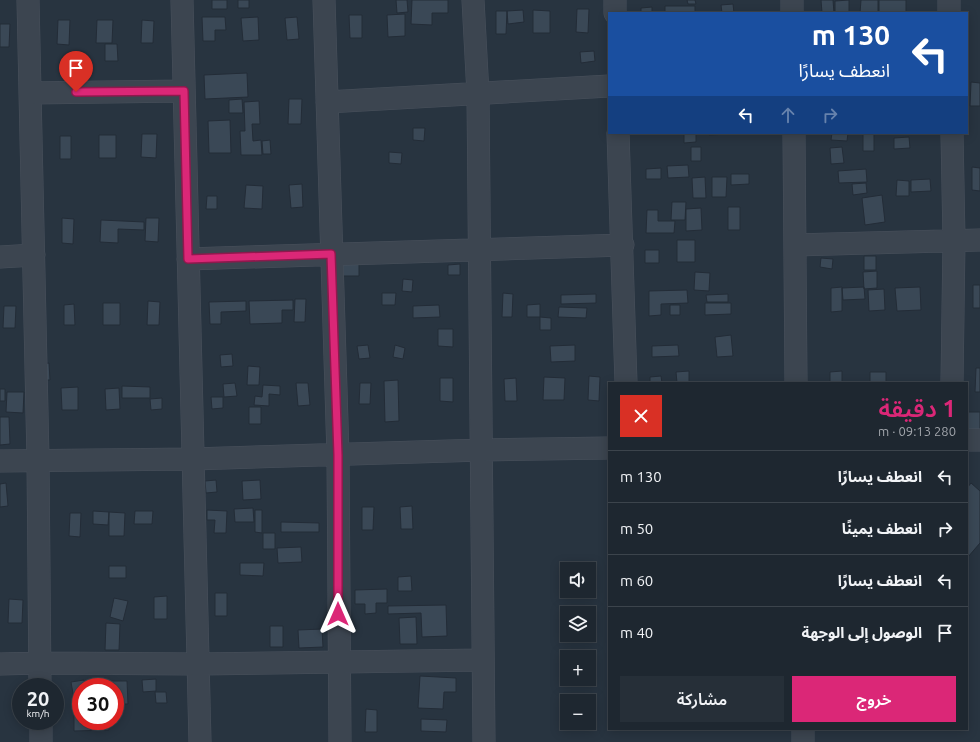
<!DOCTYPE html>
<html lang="ar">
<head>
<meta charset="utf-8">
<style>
  :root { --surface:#1e2730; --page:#262f38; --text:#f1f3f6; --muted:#a1a5ab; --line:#3c444c; --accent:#db2777 }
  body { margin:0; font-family:Ubuntu,"Noto Sans Arabic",sans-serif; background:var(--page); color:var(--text); direction:rtl; height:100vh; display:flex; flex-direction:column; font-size:15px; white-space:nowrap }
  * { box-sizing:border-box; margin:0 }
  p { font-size:13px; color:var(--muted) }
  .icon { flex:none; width:22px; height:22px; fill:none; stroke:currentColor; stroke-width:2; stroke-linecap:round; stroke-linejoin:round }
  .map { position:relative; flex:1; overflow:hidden; direction:ltr }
  .side { position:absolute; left:608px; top:382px; width:360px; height:348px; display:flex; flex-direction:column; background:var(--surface); border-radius:0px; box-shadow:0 2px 10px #0003,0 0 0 1px var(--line); direction:rtl }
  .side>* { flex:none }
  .top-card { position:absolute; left:608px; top:12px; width:360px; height:122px; border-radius:0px; box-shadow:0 2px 10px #0003,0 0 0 1px var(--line); direction:rtl; background:#1a4fa0; color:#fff; overflow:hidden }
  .tools { position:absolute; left:560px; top:562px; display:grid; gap:8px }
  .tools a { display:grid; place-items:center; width:36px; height:36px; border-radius:0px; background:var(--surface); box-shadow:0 2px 10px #0003,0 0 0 1px var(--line); font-size:20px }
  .speed { position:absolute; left:12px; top:678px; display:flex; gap:8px; font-size:20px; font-weight:700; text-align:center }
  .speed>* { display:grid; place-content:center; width:52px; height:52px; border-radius:50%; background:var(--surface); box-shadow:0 2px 10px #0003,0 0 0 1px var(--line); line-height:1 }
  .speed small { font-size:10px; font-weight:400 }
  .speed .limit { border:6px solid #d22; background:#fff; color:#111 }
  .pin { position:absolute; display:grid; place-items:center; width:34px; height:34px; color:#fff; margin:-41px -17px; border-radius:50% 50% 50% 0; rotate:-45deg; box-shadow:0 0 4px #0007 }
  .pin .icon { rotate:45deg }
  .me { position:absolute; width:44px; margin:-22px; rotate:0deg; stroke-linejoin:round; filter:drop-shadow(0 0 3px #0008) }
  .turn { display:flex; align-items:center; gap:14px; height:84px; padding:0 12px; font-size:18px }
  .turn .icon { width:52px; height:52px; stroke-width:2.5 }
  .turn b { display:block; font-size:28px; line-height:34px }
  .lanes { display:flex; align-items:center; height:38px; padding:0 12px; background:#0003; justify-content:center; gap:20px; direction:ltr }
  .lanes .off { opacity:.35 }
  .round { display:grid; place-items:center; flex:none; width:42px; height:42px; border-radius:0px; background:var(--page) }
  .overview { display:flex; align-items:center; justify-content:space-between; height:68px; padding:0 12px }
  h1 { font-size:24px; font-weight:600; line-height:30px; color:var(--accent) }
  .action { display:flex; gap:8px; margin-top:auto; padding:8px 12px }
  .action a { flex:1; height:46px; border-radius:0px; background:var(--accent); color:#fff; font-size:16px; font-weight:600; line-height:46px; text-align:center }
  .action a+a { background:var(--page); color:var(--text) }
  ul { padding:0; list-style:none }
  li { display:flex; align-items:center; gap:12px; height:52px; padding:0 12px; border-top:1px solid var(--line) }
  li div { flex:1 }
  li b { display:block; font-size:15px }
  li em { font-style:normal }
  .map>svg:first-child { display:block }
</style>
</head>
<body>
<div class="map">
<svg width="980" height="742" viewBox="0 0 980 742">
  <rect width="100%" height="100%" fill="#283440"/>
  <path fill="#3a4856" stroke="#232c37" d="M212 0H227V9H212Z
    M238 0H249V8H238Z
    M396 0H407L408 12 397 13Z
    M412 0H448V13H432V25L411 24Z
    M687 0H695L696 4H688Z
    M821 0H833L834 13H822Z
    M849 0V12L835 13V1Z
    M861 0H878V13H860Z
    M879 0H906V12L879 13Z
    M733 4 734 13H722L721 5Z
    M665 6H695V13H665Z
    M652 7V13H641V8Z
    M577 9H589L588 33 576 32Z
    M523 10 524 22 508 24 507 11Z
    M533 10 550 11V33H533Z
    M496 11H507L506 34H496Z
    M405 14V36L388 37 387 15Z
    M349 15H362V38H350Z
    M202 17H225L226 30H215V41H203Z
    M258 17 259 40 243 41 241 18Z
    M297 17 299 39 287 40 285 18Z
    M58 20H70L69 45 57 44Z
    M97 20H113L112 43H96Z
    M142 20 154 21 153 43H141Z
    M0 24H10L9 47H0Z
    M105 44H117L118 61H105Z
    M594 51 595 61 581 63 580 52Z
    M247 73 248 97 205 99 204 75Z
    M971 82 980 83V106H970Z
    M242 99 243 113H229V100Z
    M289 99H302L301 124H288Z
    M259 101 260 124H252L253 141 261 140 262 155H241L240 131H245L244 102Z
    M230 120 231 153H209L208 121Z
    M413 128H425L424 141 413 140Z
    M684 133H696V142L684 143Z
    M709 133H727V134L709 135Z
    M832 133H848L847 141 831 140Z
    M863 133H874V151H863Z
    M142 134H157L156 158 141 157Z
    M99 135H116V158H99Z
    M60 136H71V159H60Z
    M909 137 910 148 894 149V138Z
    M270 140 271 154H263L262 141Z
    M691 147H701V161H691Z
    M842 147 844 163 831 164 830 148Z
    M389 152 402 153 401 164 389 163Z
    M688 165 689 177 668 178 667 166Z
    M972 167 980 168V191L972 190Z
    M661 168V179H646V169Z
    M866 169 867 182 839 183 838 171Z
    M731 174H749V184L731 185Z
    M705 177 706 198H693L692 178Z
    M712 177H727L726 197H712Z
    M930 179 931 191 911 192V180Z
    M897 180 909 181V196H896Z
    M866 183 867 193 853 195 852 184Z
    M302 184 303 207 291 208 289 185Z
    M246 185 263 186 262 209 244 208Z
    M882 195 885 222 865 225 862 198Z
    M207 196H217V209H206Z
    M672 202H686L685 220H671Z
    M728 207H740V230H728Z
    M701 208 702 230 686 231V209Z
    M647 210H658V221H675L674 233H646Z
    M62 218 74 219 73 244 62 243Z
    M146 218H159L158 242 145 241Z
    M101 220 144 222V230L118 229V243L100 242Z
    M677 240H695V262H677Z
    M645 250H659V263H645Z
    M359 254V276H343L342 255Z
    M864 256H876V270H864Z
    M821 258 833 259 832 269 820 267Z
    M460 264V275H448V265Z
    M877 271V288L864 289 863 272Z
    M695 272 710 273 709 291 694 290Z
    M403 279 413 280 412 292 402 291Z
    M973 285H980V308H973Z
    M842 287V311L831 312V288Z
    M864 287 865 299 843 300 842 288Z
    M920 287 921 310 897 311 895 288Z
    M884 289 885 310 869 311 868 290Z
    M687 290 688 303 661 304V315L649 316V291Z
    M382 293H396L395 305H382Z
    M503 293 513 294 512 317H502Z
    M596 294V303L561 304V295Z
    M728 294V302H707L706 295Z
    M295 299H306L305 322H294Z
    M293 300V310H282V323L250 324 249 301Z
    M148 301 160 302 159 325H147Z
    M246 301V311L221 312V324H210L209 302Z
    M103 303H120V325H103Z
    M705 303H731V314L705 315Z
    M74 304 75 325H64V305Z
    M540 304V317H527V305Z
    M439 305 440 317 413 318V306Z
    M670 305H680V315H670Z
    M4 306H16L15 328H3Z
    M559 307 587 308 586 318 558 317Z
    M540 317 551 318V330H540Z
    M438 329H453V347L438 346Z
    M731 335 733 356 717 357 715 337Z
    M368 345 370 358 359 359 357 346Z
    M395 345 405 348 403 359 393 357Z
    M575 345V361L551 362 550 346Z
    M678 345 679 356 652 357V346Z
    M232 354 233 366 221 367 220 355Z
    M49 363 50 380H43L42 364Z
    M248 366 260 367 259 385H247Z
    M976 368H980V392H975Z
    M689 371V383H677L676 372Z
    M842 371V383H830V372Z
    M870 372H886V383H870Z
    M589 376 600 377 599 401 588 400Z
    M661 376 662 383H650V377Z
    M544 377 565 378 564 400H543Z
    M440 378H453V402L440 401Z
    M516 378 517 401H505L504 379Z
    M398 380 399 421 385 422 384 381Z
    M894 382H912V383H894Z
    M235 383 237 396 224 397 223 384Z
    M296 383H308L310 405 298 406Z
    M360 383H371L370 404H359Z
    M263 385 280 386V395L269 394V406L254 405 255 396 262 397Z
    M122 386 150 387V398H122Z
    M78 387V410H62L61 388Z
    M119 388 120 409 106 410 105 389Z
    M0 389H5V401H0Z
    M7 392H24L23 413 6 412Z
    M211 397H223V408L212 409Z
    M162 398V409L151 410 150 399Z
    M249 407H261V424H249Z
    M967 412H980V432H967Z
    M0 417H9L10 444 0 445Z
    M216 480 217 492 206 493 205 481Z
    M260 480 261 499 243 500 242 481Z
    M6 483 8 506 0 507V484Z
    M971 483 980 491V543L968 557 967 488Z
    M412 506 413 529H401L400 507Z
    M362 507H374L373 530H362Z
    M253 508 254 522H235L234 509Z
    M207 510 227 511 226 533H214L215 520H207Z
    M255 510H262V533L255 532Z
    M93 511 109 512 108 525 93 524Z
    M135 511H153L152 524H134Z
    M109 512 125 513 124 536H109Z
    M70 513H81L80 537 69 536Z
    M281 522 319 523V532H281Z
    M263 533H275V549H263Z
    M301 547 302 562 278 563 277 548Z
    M240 563H264L263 576 240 575Z
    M109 566H126V578H109Z
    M411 576 412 591H398V577Z
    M387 589V603H376V613L365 614V604H355V590Z
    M215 593H227V616H215Z
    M167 596V619H154V597Z
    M114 598 128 601 123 621 110 617Z
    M9 599 23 600 22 623H8Z
    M446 605 447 636 422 637 421 613 388 614V606Z
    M416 617 417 644H400L399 618Z
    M106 623 120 624 119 650H105Z
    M270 626H283V647H270Z
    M322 629 323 647 299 648 298 630Z
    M420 676 456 678V692H444L443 709 418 708Z
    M156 679V691L143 692 142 680Z
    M84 680 85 687H81V704L75 705 71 682Z
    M111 681H127L128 704H115V687H111Z
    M155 692H166L167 703H156Z
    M81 707V721H109V730L74 731V708Z
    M366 709 377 710V732H365Z
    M421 719 447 720 446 732 421 731Z"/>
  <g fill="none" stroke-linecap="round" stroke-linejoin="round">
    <defs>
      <path id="minor" d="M28 0 38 459 40 687
        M182 0 200 742
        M324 0 338 455 340 742
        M473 0 478 94 484 742
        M615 0V13
        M792 0V13
        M949 0V13
        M30 93 184 91
        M327 102 609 86
        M618 133 626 383
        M794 133 796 383
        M952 133 954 240 952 383
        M795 245 980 240
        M0 257 34 255
        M188 259 623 245
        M967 440H980
        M0 461 193 459 482 450 609 448
        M0 664 39 663 199 664 482 660
        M41 721V742
        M803 729V742"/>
    </defs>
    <use href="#minor" stroke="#49515c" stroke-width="23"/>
    <use href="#minor" stroke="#3c4550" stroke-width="22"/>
  </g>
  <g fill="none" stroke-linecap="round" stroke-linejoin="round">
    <defs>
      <path id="route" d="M76 92 184 91 188 259 331 254 338 455V614"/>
    </defs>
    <use href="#route" stroke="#8e194d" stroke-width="10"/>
    <use href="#route" stroke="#db2777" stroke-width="7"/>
  </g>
</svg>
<div class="tools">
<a><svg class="icon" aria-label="sound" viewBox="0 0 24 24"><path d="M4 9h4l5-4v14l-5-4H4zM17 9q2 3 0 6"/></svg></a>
<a><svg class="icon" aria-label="layers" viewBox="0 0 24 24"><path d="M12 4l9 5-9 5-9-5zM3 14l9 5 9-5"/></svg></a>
<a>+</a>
<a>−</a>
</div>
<div class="speed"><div>20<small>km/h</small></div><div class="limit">30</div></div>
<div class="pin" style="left:76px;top:92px;background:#d93025"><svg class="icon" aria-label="arrive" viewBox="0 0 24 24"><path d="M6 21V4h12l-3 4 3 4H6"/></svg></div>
<svg class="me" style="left:338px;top:614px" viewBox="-20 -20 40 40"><path d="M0-17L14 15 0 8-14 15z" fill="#db2777" stroke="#fff" stroke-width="4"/></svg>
<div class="top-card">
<div class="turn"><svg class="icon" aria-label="left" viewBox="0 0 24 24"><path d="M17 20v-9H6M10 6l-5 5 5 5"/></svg><div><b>130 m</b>انعطف يسارًا</div></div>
<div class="lanes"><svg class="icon" aria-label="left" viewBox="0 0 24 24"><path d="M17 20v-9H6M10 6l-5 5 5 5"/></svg><svg class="icon off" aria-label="ahead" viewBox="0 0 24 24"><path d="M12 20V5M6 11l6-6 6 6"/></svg><svg class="icon off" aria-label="right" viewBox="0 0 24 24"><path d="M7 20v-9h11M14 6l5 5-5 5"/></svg></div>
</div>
<section class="side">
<div class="overview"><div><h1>1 دقيقة</h1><p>280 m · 09:13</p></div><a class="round" style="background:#d93025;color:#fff"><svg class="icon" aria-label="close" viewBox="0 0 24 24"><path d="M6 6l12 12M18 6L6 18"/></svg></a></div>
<ul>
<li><svg class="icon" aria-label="left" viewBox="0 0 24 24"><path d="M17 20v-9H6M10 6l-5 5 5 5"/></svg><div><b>انعطف يسارًا</b></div><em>130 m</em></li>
<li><svg class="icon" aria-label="right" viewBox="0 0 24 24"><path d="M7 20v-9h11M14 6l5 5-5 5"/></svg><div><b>انعطف يمينًا</b></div><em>50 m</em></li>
<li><svg class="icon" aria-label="left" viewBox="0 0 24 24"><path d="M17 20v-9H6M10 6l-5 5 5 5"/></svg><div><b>انعطف يسارًا</b></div><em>60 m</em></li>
<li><svg class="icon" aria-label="arrive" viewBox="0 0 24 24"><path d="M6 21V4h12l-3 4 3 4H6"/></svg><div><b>الوصول إلى الوجهة</b></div><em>40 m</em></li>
</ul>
<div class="action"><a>خروج</a><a>مشاركة</a></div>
</section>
</div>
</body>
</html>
